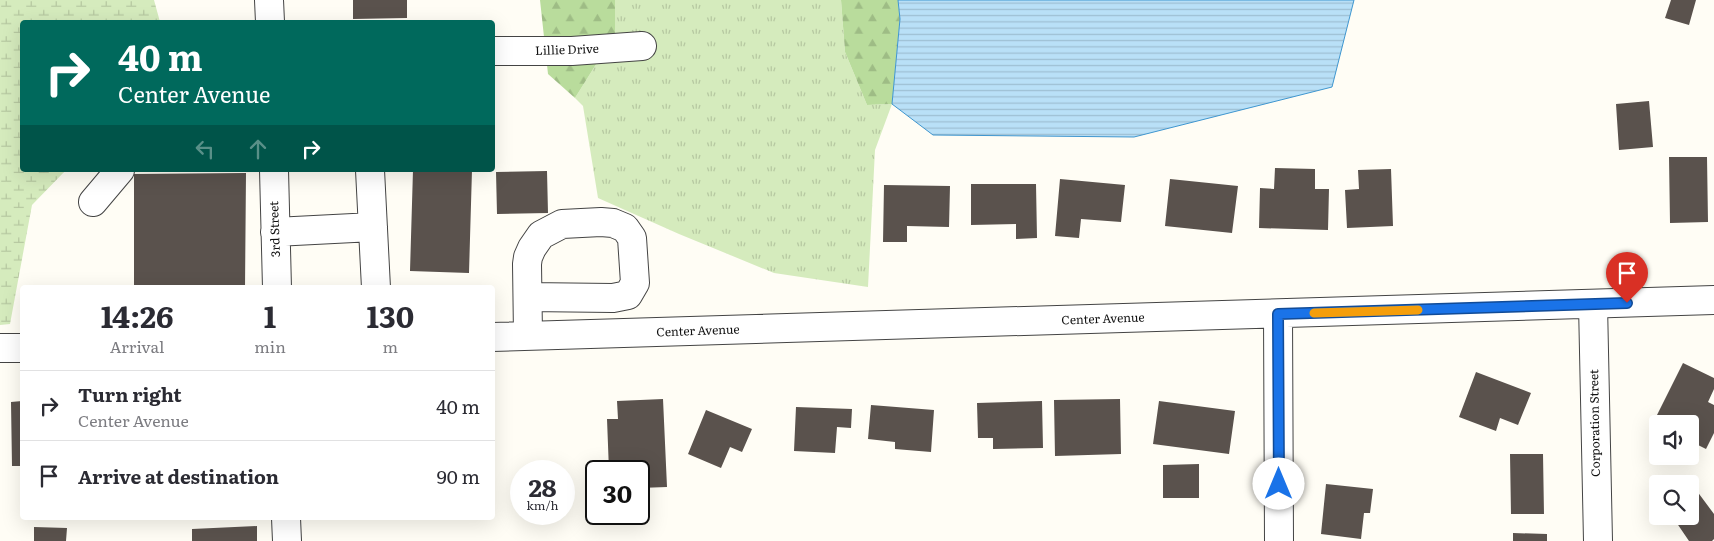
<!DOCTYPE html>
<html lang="en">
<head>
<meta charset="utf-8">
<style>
  :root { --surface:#fff; --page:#f7f7f7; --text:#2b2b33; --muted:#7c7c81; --line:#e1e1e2 }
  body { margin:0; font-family:Literata,serif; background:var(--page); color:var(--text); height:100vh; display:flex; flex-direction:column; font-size:19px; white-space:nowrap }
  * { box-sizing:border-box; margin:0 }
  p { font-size:16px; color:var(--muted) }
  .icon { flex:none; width:28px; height:28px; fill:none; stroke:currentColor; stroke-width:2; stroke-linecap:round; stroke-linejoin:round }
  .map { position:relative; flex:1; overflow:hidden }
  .sheet { position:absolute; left:20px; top:285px; width:475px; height:235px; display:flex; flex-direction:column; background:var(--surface); border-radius:5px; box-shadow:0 5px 20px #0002 }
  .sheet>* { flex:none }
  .top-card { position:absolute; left:20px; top:20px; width:475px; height:152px; border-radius:5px; box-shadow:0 5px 20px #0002; background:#00695c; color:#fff; overflow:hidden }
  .buttons { position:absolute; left:1649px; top:415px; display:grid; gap:10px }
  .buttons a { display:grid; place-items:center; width:50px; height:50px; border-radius:5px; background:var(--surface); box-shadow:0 5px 20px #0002; font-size:25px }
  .speed { position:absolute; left:510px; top:460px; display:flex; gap:10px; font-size:25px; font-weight:700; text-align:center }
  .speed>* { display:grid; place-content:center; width:65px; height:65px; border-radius:50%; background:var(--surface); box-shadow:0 5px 20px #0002; line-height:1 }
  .speed small { font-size:12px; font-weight:400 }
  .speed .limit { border:2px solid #111; border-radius:8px; background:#fff; color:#111 }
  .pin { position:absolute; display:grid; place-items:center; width:42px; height:42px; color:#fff; margin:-51px -21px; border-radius:50% 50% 50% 0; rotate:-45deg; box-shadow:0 0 5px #0007 }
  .pin .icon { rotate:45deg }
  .me { position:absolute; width:55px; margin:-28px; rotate:0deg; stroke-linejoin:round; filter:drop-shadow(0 0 4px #0008) }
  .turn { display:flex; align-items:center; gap:18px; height:105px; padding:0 15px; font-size:22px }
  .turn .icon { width:65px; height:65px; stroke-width:2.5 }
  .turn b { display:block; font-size:35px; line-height:42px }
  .lanes { display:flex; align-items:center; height:48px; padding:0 15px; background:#0003; justify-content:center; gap:25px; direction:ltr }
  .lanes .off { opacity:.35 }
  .eta { display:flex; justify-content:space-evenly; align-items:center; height:85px; text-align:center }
  .eta b { font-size:30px; font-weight:700; line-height:35px }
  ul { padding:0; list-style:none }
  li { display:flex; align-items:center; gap:15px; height:70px; padding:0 15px; border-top:1px solid var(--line) }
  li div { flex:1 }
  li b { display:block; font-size:19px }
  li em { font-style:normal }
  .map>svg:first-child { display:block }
</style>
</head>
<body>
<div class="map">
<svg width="1714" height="541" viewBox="0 0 1714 541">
  <defs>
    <pattern id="grass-tufts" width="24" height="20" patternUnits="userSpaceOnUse" patternTransform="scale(1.25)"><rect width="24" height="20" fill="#d5ebbd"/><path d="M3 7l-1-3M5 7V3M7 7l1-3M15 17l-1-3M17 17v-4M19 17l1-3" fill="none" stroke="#b6c8a1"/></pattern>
    <pattern id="forest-firs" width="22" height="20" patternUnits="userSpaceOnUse" patternTransform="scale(1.25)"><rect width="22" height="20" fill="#b9dc9c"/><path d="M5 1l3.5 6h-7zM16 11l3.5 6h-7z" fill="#9ebc85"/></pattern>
    <pattern id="wetland-marsh" width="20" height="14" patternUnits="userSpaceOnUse" patternTransform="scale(1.25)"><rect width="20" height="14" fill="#d5ebbd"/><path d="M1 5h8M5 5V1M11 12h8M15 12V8" fill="none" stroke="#b6c8a1"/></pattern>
    <pattern id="water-rules" width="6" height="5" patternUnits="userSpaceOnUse" patternTransform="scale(1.25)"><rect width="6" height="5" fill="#b9e0f7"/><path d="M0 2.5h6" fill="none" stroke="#9ebfd3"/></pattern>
  </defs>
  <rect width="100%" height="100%" fill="#fffdf5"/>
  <path fill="url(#grass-tufts)" d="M615 0H841L845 52 867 105 892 104 875 150 868 287 774 273 679 234 598 198 583 106 575 98 615 34Z"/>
  <path fill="url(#forest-firs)" d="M540 0H615V34L575 98 548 74Z
    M841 0H898L900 19 892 104 867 105 845 52Z"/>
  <path fill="url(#wetland-marsh)" d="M0 0H154L160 22H22V170H66L32 205 10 324 0 325Z"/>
  <path fill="url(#water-rules)" stroke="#3f96cf" d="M898 0H1354L1332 87 1134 137 933 135 892 104 900 19Z"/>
  <path fill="#5a524d" d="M353 0H407V18L353 19Z
    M1671 0H1696L1689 25 1665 18Z
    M1649 101 1653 147 1619 150 1616 104Z
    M1669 157H1707L1708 222 1670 223Z
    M1275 168 1315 169V189H1329L1328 230 1259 228 1260 188 1274 189Z
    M1391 169 1393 226 1347 228 1345 190 1359 189 1358 170Z
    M413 170H472L469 273 410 271Z
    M547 171 548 213 497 214 496 172Z
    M246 173 245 288H134V174Z
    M1060 179 1125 185 1121 222 1081 219 1079 238 1055 236Z
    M1170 179 1238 186 1232 233 1165 226Z
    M971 184H1036L1037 238 1016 239V224L971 225Z
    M884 185 950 186 949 227 907 226V242H883Z
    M1683 363 1714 378V389L1708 402 1714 405V433L1706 449 1690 441V424H1658V432L1650 429Z
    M1476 372 1531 393 1518 425 1500 418 1496 431 1459 417Z
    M663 399 667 487 639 488V471H609L607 419H618L617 401Z
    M1120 399 1121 454 1055 456 1054 400Z
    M22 401V466H12L11 402Z
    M1042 401 1043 448 993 449V438H978L977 403Z
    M1159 401 1235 411 1229 454 1153 444Z
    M871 405 934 410 931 452 895 449V442L868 439Z
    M796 407 852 409 851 428 837 427 835 453 794 451Z
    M706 410 752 429 742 452 730 447 721 468 688 454Z
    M1510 454H1543L1544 514H1511Z
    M1199 464V498H1163V465Z
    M1688 479 1714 514V539L1712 541H1689L1672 516H1690V484H1681Z
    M1326 484 1373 489 1370 513H1364L1361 539 1321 534Z
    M257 526V541H192V529Z
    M34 527 67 528 66 541H34Z
    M1513 533 1547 534V541H1513Z"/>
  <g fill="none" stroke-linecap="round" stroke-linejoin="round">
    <defs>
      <path id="minor" d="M269 0 270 22
        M492 51H572L642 46
        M274 170 277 288
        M370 170 376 288
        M93 202 120 170
        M275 232 373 227
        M528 297 613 298 628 295 635 283 632 238 625 228 613 223 601 222 562 224 541 235 532 248 528 257 527 264 528 335
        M1593 304 1598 541
        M1278 314 1279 541
        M492 337 1714 300
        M0 348H22
        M286 518 287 541"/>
    </defs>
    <use href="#minor" stroke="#444" stroke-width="30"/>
    <use href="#minor" stroke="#fff" stroke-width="28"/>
  </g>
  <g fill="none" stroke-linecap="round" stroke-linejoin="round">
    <defs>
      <path id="route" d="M1279 484 1278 314 1627 303"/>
    </defs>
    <use href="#route" stroke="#114b97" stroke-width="12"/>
    <use href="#route" stroke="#1a73e8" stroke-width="9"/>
    <path stroke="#f59e0b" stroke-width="9" d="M1314 313 1418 310"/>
  </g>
  <g text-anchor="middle" stroke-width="5" stroke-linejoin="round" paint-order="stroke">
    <g font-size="12" fill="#111" stroke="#fff">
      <text transform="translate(567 50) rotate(-2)" y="4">Lillie Drive</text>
      <text transform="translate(275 229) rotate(-92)" y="4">3rd Street</text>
      <text transform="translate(1103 319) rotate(-2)" y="4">Center Avenue</text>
      <text transform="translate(698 331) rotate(-2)" y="4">Center Avenue</text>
      <text transform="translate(1595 423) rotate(-91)" y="4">Corporation Street</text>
    </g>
  </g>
</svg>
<div class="buttons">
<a><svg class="icon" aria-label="sound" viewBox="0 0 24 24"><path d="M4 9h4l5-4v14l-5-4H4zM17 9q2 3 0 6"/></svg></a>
<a><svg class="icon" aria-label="search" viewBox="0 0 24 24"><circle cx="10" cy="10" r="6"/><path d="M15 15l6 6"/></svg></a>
</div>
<div class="speed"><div>28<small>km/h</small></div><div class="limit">30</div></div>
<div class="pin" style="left:1627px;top:303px;background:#d93025"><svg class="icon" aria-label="arrive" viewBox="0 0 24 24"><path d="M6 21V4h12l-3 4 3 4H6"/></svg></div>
<svg class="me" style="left:1279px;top:484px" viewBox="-20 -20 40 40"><circle r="19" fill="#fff"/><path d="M0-13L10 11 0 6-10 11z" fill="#1a73e8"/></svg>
<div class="top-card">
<div class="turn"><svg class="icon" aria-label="right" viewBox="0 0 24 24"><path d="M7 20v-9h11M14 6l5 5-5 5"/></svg><div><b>40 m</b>Center Avenue</div></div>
<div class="lanes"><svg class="icon off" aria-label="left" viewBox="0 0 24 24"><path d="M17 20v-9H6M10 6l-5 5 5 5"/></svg><svg class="icon off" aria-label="ahead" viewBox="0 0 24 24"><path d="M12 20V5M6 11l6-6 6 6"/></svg><svg class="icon" aria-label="right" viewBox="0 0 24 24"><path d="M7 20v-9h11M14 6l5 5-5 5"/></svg></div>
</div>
<section class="sheet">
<div class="eta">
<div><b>14:26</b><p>Arrival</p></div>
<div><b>1</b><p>min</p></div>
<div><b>130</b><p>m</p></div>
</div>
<ul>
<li><svg class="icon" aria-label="right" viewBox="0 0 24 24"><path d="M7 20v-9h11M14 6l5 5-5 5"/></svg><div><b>Turn right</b><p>Center Avenue</p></div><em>40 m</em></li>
<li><svg class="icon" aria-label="arrive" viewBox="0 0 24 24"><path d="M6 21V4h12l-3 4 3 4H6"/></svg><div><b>Arrive at destination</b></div><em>90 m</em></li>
</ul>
</section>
</div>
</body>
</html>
